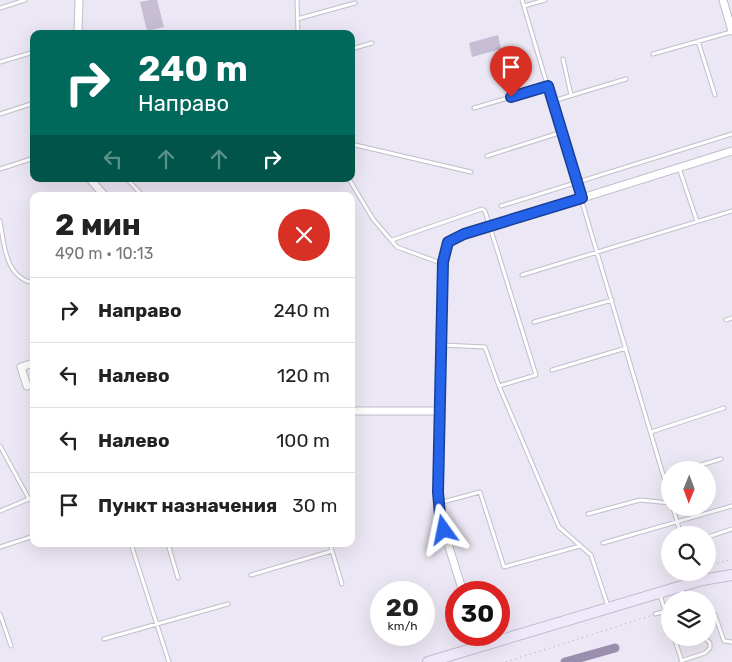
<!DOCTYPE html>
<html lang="ru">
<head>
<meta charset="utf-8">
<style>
  :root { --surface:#fff; --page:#f2f2f2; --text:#222; --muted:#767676; --line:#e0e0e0 }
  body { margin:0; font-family:Rubik,sans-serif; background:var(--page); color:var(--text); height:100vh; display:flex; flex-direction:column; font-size:19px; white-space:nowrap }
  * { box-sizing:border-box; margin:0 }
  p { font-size:16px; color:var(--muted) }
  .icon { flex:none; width:28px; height:28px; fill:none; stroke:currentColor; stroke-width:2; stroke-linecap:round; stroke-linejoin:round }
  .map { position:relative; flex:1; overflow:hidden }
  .side { position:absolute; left:30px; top:192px; width:325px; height:355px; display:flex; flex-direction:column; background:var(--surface); border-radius:10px; box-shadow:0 5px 20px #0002 }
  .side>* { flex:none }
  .top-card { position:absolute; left:30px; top:30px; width:325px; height:152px; border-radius:10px; box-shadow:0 5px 20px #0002; background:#00695c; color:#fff; overflow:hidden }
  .needle { width:32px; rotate:181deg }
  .buttons { position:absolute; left:661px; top:461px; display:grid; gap:10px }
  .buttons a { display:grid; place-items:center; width:55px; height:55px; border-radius:50%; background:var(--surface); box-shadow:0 5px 20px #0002; font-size:25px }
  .speed { position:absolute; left:370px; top:581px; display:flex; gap:10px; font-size:25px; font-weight:700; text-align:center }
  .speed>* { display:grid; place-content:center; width:65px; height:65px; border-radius:50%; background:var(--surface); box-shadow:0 5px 20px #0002; line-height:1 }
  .speed small { font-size:12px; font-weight:400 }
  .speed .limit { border:8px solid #d22; background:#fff; color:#111 }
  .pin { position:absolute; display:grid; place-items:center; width:42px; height:42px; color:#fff; margin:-51px -21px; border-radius:50% 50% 50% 0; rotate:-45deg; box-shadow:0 0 5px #0007 }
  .pin .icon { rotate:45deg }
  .me { position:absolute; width:55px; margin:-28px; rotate:348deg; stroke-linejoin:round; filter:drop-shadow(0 0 4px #0008) }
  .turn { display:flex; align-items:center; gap:18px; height:105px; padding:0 25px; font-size:22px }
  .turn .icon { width:65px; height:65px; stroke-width:2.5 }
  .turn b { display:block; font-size:35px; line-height:42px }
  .lanes { display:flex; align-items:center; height:48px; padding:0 25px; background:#0003; justify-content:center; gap:25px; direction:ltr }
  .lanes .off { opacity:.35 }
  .round { display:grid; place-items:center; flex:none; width:52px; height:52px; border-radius:26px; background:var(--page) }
  .overview { display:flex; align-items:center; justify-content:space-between; height:85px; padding:0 25px }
  h1 { font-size:30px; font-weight:700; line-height:38px }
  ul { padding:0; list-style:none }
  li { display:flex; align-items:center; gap:15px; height:65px; padding:0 25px; border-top:1px solid var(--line) }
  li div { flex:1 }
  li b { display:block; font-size:19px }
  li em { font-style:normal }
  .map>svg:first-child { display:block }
</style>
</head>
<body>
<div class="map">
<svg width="732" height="662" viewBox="0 0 732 662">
  <rect width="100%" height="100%" fill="#ece7f4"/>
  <path fill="#c7bed5" d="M150 0H157L164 27 147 31 140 2Z
    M498 35 501 49 472 57 469 43Z"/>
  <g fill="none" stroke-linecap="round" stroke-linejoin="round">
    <path stroke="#998ead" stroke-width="9" d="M565 662 615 648"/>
    <defs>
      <path id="service" d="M297 0 298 34
        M522 0 670 498
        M524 6 545 0
        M0 8 25 0
        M297 19 355 3
        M698 41 715 95
        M351 49 372 43
        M653 54 731 32
        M563 59 571 95
        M0 62 34 52
        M553 101 626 79
        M474 108 548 86
        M0 114 34 103
        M351 144 471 172
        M487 156 562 132
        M679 168 697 221
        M0 169 34 158
        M127 179 143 196
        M349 179 373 219 397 247 438 262 442 268
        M501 206 732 134
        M0 221C4 244 5 278 34 283
        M392 240 482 209 485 211 536 375 499 386
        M522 275 732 211
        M726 320 732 318
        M534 322 612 300
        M443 345 485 347 499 386 559 527 591 555 608 606
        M552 370 626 348
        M651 432 724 408
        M0 446 29 499 34 500
        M684 470 721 459
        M664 476 670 474
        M439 503 480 492 504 567 580 546
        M673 508 681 535
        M0 511 29 499
        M588 514 640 500 670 503
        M708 537 732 529
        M603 543 732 506
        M131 544 169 662
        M168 544 178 578
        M330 544 342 584
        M0 547 34 536
        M251 575 332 551
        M691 582V572
        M681 589 685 600
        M660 595 670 626
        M708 607 715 615 724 641 732 642
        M0 614 11 646
        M655 614 670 610
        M674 638 682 661
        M104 639 228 604
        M676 642 690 638
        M681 661 705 653 710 648V643L705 638"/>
      <path id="minor" d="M723 0 732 31
        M78 34 79 0
        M90 179 105 196
        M27 386 21 367 34 363
        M351 411H440
        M463 592 439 515 438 492 443 262 447 243 464 235 732 151
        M476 635 480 646"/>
      <path id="secondary" d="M428 662 702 580 732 575"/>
    </defs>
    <use href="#service" stroke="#c2bdca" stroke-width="5"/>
    <use href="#minor" stroke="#c2bdca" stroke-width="9"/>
    <use href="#secondary" stroke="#c2bdca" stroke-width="12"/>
    <path stroke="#a6a2ad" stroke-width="1" stroke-dasharray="1 4" stroke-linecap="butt" d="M708 566 732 559
      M506 662 650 616"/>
    <use href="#service" stroke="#fff" stroke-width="3"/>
    <use href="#minor" stroke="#fff" stroke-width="7"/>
    <use href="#secondary" stroke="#f0e9fb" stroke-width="10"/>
  </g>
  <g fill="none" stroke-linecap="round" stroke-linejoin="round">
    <defs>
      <path id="route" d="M444 530 440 515 438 492 443 262 448 242 464 234 582 198 548 86 511 97"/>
    </defs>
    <use href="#route" stroke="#184099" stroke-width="12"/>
    <use href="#route" stroke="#2563eb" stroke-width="9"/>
  </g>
</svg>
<div class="buttons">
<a><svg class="needle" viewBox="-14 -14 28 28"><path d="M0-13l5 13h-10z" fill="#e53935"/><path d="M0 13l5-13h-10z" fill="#767676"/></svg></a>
<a><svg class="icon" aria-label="search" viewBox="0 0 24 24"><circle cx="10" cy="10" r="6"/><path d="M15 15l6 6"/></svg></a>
<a><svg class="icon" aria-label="layers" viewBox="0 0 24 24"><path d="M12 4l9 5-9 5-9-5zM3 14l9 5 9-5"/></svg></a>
</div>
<div class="speed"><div>20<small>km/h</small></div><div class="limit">30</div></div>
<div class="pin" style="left:511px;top:97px;background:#d93025"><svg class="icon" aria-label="arrive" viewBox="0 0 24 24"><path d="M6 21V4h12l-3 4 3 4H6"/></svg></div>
<svg class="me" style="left:444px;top:530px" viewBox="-20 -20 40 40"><path d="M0-17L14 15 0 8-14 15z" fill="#2563eb" stroke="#fff" stroke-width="4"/></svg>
<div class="top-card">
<div class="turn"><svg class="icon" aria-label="right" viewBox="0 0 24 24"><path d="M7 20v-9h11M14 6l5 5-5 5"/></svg><div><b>240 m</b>Направо</div></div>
<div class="lanes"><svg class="icon off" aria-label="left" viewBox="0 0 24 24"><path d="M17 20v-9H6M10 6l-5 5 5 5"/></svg><svg class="icon off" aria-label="ahead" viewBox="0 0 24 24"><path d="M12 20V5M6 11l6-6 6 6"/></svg><svg class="icon off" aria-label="ahead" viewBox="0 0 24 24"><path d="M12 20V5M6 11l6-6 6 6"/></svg><svg class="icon" aria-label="right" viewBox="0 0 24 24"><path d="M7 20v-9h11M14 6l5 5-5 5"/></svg></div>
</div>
<section class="side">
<div class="overview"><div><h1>2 мин</h1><p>490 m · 10:13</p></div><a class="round" style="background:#d93025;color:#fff"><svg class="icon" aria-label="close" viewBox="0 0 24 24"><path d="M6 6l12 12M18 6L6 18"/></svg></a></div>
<ul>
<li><svg class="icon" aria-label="right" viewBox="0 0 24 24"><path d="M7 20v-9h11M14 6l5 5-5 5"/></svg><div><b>Направо</b></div><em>240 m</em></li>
<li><svg class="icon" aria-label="left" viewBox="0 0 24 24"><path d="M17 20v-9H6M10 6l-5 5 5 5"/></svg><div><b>Налево</b></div><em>120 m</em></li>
<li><svg class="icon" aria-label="left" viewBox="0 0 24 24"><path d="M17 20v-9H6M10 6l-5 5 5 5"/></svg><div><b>Налево</b></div><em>100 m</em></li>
<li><svg class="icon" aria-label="arrive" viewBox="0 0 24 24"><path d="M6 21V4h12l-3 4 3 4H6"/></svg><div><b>Пункт назначения</b></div><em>30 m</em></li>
</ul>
</section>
</div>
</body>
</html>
